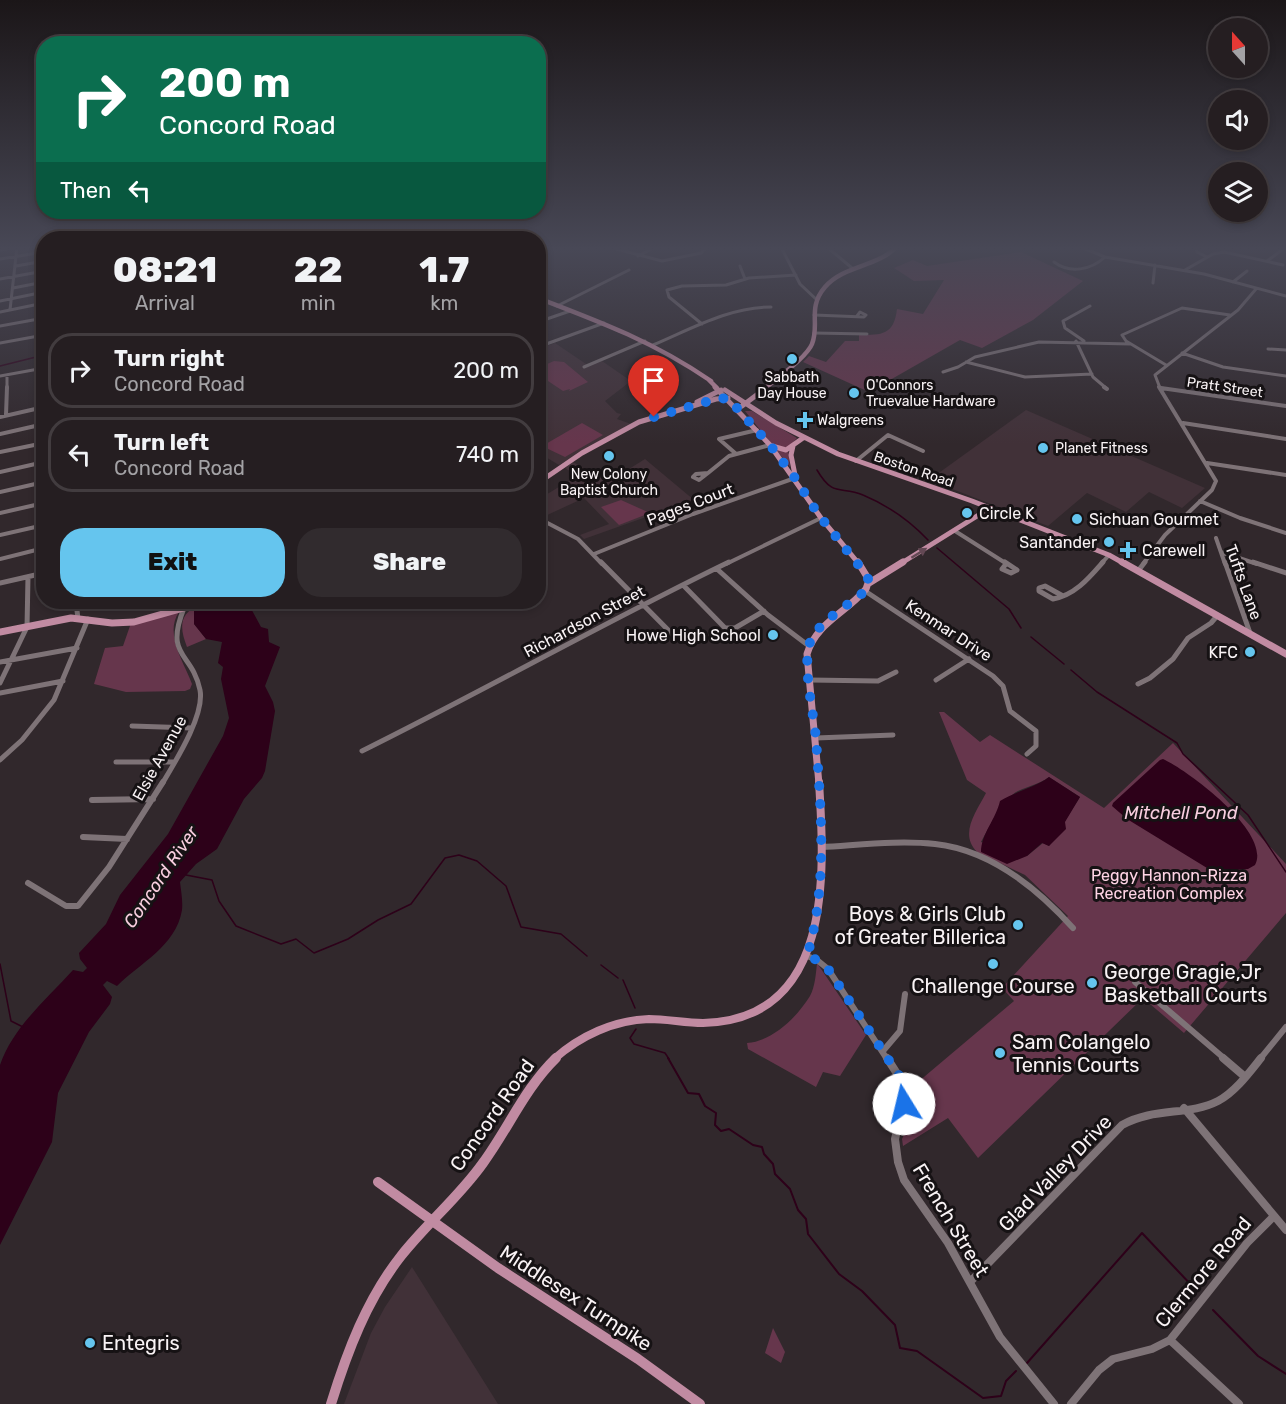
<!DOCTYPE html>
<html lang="en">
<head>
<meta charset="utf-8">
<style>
  :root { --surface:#251e21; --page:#312b2e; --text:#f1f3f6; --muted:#a3a2a5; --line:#423c3f; --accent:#65c5ee }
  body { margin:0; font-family:Rubik,sans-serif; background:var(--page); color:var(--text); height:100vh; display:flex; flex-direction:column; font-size:22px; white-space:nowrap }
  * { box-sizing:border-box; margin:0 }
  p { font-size:20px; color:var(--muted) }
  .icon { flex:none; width:33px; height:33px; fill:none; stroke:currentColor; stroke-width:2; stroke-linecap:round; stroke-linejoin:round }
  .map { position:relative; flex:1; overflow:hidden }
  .drawer { position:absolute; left:36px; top:231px; width:510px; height:378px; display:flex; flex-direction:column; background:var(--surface); border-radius:24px; box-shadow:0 3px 9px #0003,0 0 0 2px var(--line) }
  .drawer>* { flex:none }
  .guide { position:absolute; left:36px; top:36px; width:510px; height:183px; border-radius:24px; box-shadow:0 3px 9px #0003,0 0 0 2px var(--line); background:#0b6e4f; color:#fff; overflow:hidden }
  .needle { width:39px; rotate:339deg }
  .controls { position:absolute; left:1208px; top:18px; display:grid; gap:12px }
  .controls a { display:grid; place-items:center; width:60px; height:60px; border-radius:50%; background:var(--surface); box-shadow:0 3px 9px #0003,0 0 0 2px var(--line); font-size:30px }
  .pin { position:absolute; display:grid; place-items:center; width:51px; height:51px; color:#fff; margin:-62px -26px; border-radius:50% 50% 50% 0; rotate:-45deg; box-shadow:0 0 6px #0007 }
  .pin .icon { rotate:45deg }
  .me { position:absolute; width:66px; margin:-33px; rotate:351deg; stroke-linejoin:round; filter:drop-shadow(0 0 4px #0008) }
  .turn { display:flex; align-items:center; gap:21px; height:126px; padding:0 24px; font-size:27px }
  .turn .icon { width:78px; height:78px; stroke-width:2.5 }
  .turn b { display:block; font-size:42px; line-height:51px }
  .then { display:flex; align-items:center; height:57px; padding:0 24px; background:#0003; gap:12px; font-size:22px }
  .eta { display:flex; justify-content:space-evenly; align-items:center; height:102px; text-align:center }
  .eta b { font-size:36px; font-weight:800; line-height:42px }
  .button { display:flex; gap:12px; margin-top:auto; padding:12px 24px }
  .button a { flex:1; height:69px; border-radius:24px; background:var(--accent); color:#111; font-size:24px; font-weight:800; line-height:69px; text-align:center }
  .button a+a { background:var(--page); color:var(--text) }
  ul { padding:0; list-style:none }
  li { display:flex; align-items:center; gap:18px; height:75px; margin:0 12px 9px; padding:0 12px; border:3px solid var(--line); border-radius:24px }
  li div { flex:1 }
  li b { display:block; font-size:22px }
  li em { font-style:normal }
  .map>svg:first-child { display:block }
</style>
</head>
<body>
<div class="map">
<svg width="1286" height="1404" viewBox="0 0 1286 1404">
  <rect width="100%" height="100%" fill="#31282c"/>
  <path fill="#413138" d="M555 343 589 366 602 361 631 381 605 401 617 413 621 414 617 419 631 424 559 465 539 453 538 349Z
    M1026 410 1205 488 1182 508 1149 492 1126 512 1087 493 1048 526 929 480Z
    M645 459 694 500 584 539 580 535 609 524 584 498 543 517 539 515V510L545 505 539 499 577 476 565 468 573 462 608 482Z
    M412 1267 498 1404H344L371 1333 385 1307Z"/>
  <path fill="#66364c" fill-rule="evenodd" d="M1021 252 1083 281 1033 320 982 348 960 340 869 392 803 362 809 356 826 362 845 341H859V335C882 335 894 335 897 309L923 314 944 280 914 281 894 268 913 260 927 266Z
    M554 361 564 362 588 382 569 391 570 389 563 391 539 375 540 367Z
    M745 411H752L797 438 788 448 790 467Z
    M582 423 603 435 565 457 544 447V445Z
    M621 500 650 513 619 525 601 507Z
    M199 605 194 610V624L206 639 187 647C180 629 178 614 199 605Z
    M179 612C164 634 184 662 192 684L190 689 185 691 126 692 94 684 105 648 123 646 131 623Z
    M939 712H944L980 742 990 735 1104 808 1173 743 1286 864V913L1184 1033 1143 998 978 1158 948 1118 903 1146 902 1139 923 1094 918 1082 1014 1001 1002 988 1068 916 1025 875 977 852C959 834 976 812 986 793L967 780ZM1049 777 1080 797 1049 846 1043 843 1027 856 981 842C989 828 1003 798 1018 791 1029 786 1039 784 1049 777Z
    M817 963 866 1035 840 1076 823 1072 816 1087 748 1049 747 1043C773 1041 797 1017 810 996 815 987 816 973 817 963Z
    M773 1328 785 1352 781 1363 765 1353Z"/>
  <path fill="#2d0119" d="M202 602 248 603 261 627 268 629 269 642 280 647 265 686 273 702 275 711 265 771 262 778 244 799 217 849 196 864 180 882C181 891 183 901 182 910 176 946 140 963 117 986L107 981 103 985 112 997 110 1004 89 1032 58 1093 52 1142 0 1245V1065C13 1027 46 1000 73 970L83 972 87 968 80 959 79 953 106 924 120 895 168 834 223 736 229 718 221 679 223 667 218 663 222 642 206 639 194 624V609Z
    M1163 759C1189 771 1272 833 1255 865L1248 869 1235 870 1231 878 1225 879 1127 819 1112 806 1113 803 1160 760Z
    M1049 777 1080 797 1065 822 1066 829 1049 846 1042 843 1027 856 1007 864 981 852C981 834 996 819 1000 801 1016 791 1034 788 1049 777Z"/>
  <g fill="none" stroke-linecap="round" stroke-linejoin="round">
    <path stroke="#2d0119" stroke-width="1.5" d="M0 366 44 355
      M817 470C834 499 841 485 863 495 887 505 910 521 928 540
      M937 548 1009 609 1021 628
      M1031 637 1064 664
      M1071 670 1097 692 1177 743 1183 754 1248 815 1286 872
      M186 875 212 880 219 901 236 926 281 944 296 939 314 953 348 939 378 920 411 904 445 858 459 855 477 861 506 886 521 927 561 934 587 956
      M0 964 11 1021 23 1027
      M601 965 618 978
      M623 980 635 1008
      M636 1029 630 1038 634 1044 665 1053 669 1059"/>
    <path stroke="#2d0119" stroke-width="2" d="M668 1058 688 1093 699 1094 705 1106 716 1113 715 1125 721 1131 729 1129 753 1145 762 1147 764 1154 773 1164 775 1174 790 1189 798 1210 806 1219 808 1234 839 1274 862 1291 895 1325 900 1348 917 1351 983 1398 1001 1396 1006 1381 1016 1371
      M1213 1310 1258 1356 1286 1374
      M1027 1363 1142 1233 1195 1289"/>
    <path stroke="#7e7377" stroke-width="3" d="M609 247 662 261 701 253 707 247
      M781 247 800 284 817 300
      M827 247 852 268
      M1081 247 1105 257 1204 274 1286 296
      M1199 247 1196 249 1197 252 1207 257
      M0 250 18 247
      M1088 250 1098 247
      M638 256 655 247
      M0 259 44 252
      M538 261 546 263
      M1267 261 1286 247
      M1054 262C1070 274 1091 270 1105 257
      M16 266 44 261
      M740 266 745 279
      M1185 270 1213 254 1224 252 1283 265
      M0 279 44 271
      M1233 282 1247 271
      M1153 283 1155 265
      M13 288 44 282
      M0 301 44 292
      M557 306 629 270
      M10 310 17 247
      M0 312 44 303
      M814 315 864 317 866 315 860 312 857 316
      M538 322 570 311
      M702 324 669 297 667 290 682 286 726 285 749 278 796 275
      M0 326 44 318
      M814 333 867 334
      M1076 341 1093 377 1106 388
      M1084 341 1065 328 1063 321 1090 306
      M0 343 44 335
      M653 345C691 329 729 307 771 307
      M538 347 604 323
      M1268 349 1286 350
      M1182 353 1223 367 1286 376
      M966 362 1025 377 1092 374
      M1166 365 1126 341 1122 335 1182 308 1230 315
      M584 367 645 341
      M943 372 958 367 975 357 1039 342 1131 344
      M0 376 44 368
      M7 388V375
      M1160 388 1155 375 1238 310 1256 289"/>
    <path stroke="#7e7377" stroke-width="4" d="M1104 387 1107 389
      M1161 388 1286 406
      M6 415 7 387
      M0 417 44 407
      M1183 423 1286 439
      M0 434 44 424
      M0 452 44 443
      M735 453 719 439 757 430
      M856 461 888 435 923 451
      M1207 463 1286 475
      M0 472 44 462
      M708 473 729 456 770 445
      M708 473 699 480 693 477 696 474Z
      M0 492 44 482
      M1200 501 1240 518 1286 533
      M0 513 44 503
      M538 518 578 539 602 564
      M955 531 1007 564
      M0 535 44 525
      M1216 538 1225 564
      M1221 552 1257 564
      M594 554 693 514 795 478
      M0 559 44 548
      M726 564 821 518
      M1101 564 1109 555
      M1143 564 1165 535 1212 490 1216 481 1159 387"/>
    <path stroke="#7e7377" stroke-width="5" d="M601 562 676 638
      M1005 562 1017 570 1011 573 1002 569 1006 564
      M1225 562 1250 633
      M1253 562 1286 573
      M717 569 768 615 809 646
      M1138 571 1145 562
      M0 583 44 573
      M683 585 725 628H735L764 611
      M865 591 993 676 1003 686 1010 711 1036 731V746L1027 754
      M1063 596 1045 586 1039 588V591L1053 599C1075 595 1089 578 1103 562
      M76 602 78 619
      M77 607 99 602
      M0 662 77 648
      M810 680 878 681 896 672
      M936 680 969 659
      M0 683 27 627 28 577
      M1138 684 1150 678 1173 659 1188 638 1211 623 1217 616
      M0 693 63 681
      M132 726 192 728
      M816 738 893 735
      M362 751C485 690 605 622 729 562
      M0 760 22 740 54 700 88 619
      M116 762H174
      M162 784C175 762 205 715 200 690 192 651 164 658 184 608"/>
    <path stroke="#7e7377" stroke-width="6" d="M92 800 153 799
      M83 837 127 839
      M821 847C859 845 898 840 935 844 991 850 1037 888 1073 928
      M28 883 66 906H78L109 867 163 782
      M807 956 817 960 828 969 887 1059
      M1135 982 1225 1059
      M883 1051 900 1031 905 994
      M1260 1059 1286 1027"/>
    <path stroke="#7e7377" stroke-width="8" d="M887 1058 905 1086V1098L895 1139 898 1162 904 1180 948 1243 1000 1337 1054 1404
      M1223 1058 1244 1076
      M1184 1108 1286 1230
      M970 1282 1122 1125C1154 1107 1189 1116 1218 1101 1235 1092 1249 1073 1261 1058
      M1170 1340 1239 1404
      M1071 1404 1099 1370 1113 1359 1152 1349 1170 1340 1247 1243 1274 1216"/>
    <path stroke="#c18ba2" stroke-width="4.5" d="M538 298C601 322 654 342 711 381
      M709 380 717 388
      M765 388C777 379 807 357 812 344 820 324 807 308 825 287 844 265 878 267 896 247"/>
    <path stroke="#c18ba2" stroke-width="5" d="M715 387 770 445 821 518 859 564
      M725 390 776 423 838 454 972 501 1109 555 1125 564
      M697 402 721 390
      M742 406 767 387
      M772 446 786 450 803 438
      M793 446 791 455 795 475
      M538 483 582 453 639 422 716 399 728 398
      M900 564 990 508"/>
    <path stroke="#c18ba2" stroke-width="7" d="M1122 562 1286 654
      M869 583 903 562
      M0 632 71 618 112 623 134 622 205 602
      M819 784 807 654C816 623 846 613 866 589L869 580 858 562"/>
    <path stroke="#c18ba2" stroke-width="8" d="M554 1059C580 1036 614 1020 649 1019 667 1019 685 1023 703 1023 833 1020 825 875 819 782"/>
    <path stroke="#c18ba2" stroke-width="10" d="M378 1182 498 1268 638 1359 700 1404
      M331 1404C347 1352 367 1299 401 1256 427 1223 459 1197 483 1163 508 1129 525 1088 556 1058"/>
  </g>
  <defs><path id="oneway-solid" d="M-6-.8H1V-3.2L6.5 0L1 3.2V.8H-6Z" transform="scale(1.5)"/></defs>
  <use fill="#634854" href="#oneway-solid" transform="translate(919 553) rotate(-32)"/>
  <linearGradient id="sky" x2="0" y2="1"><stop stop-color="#1b1618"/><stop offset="0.56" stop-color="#484856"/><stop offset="1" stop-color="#484856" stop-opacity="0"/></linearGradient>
  <rect width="1286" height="444" fill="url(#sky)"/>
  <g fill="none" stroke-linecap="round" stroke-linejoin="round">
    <path stroke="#1a73e8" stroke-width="10" stroke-dasharray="0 18" d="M654 417 716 399 728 398 770 445 795 478 818 514 868 577V588C851 605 822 618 811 640 801 661 814 714 816 739 821 811 828 886 807 956L817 960 828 969 902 1080 906 1092 904 1104"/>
  </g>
  <g fill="#65c5ee" stroke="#161214" stroke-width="2">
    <circle cx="792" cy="359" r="6"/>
    <circle cx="854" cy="393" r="6"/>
    <path d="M802 411h6v6h6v6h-6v6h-6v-6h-6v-6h6z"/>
    <circle cx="1043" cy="448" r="6"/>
    <circle cx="609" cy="456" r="6"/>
    <circle cx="967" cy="513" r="6"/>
    <circle cx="1077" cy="519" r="6"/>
    <circle cx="1109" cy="542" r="6"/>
    <path d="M1125 541h6v6h6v6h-6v6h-6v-6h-6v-6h6z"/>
    <circle cx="773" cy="635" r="6"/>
    <circle cx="1250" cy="652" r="6"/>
    <circle cx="1018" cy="925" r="6"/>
    <circle cx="993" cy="964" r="6"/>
    <circle cx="1092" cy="983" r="6"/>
    <circle cx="1000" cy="1053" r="6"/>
    <circle cx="90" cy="1343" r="6"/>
  </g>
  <g text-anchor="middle" stroke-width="6" stroke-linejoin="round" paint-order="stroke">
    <g font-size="14" fill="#f9f3f5" stroke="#161214" text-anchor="start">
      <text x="792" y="382" text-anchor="middle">Sabbath<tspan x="792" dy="16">Day House</tspan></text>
      <text x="866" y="390">O'Connors<tspan x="866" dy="16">Truevalue Hardware</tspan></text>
      <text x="817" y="425">Walgreens</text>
      <text x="1055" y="453">Planet Fitness</text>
      <text x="609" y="479" text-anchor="middle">New Colony<tspan x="609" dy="16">Baptist Church</tspan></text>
    </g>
    <g font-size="14" fill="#f9f3f5" stroke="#161214">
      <text transform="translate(1225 387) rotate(8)" y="5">Pratt Street</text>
      <text transform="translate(914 469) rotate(19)" y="5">Boston Road</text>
    </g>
    <g font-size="16" fill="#f9f3f5" stroke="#161214">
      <text transform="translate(690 504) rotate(-21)" y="6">Pages Court</text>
      <text transform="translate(1244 582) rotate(70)" y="6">Tufts Lane</text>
      <text transform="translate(584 621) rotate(-28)" y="6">Richardson Street</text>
      <text transform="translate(949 630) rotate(33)" y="6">Kenmar Drive</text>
      <text transform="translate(159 758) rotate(-61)" y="6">Elsie Avenue</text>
    </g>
    <g font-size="16" fill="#f9f3f5" stroke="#161214" text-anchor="start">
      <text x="979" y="519">Circle K</text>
      <text x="1089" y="525">Sichuan Gourmet</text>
      <text x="1097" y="548" text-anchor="end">Santander</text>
      <text x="1142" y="556">Carewell</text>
      <text x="761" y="641" text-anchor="end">Howe High School</text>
      <text x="1238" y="658" text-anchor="end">KFC</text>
    </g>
    <g font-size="16" fill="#ffd4e5" stroke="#161214">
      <text x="1169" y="881">Peggy Hannon-Rizza<tspan x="1169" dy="18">Recreation Complex</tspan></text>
    </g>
    <g font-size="18" font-style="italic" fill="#f8cedf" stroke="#161214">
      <text x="1181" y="819">Mitchell Pond</text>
      <text transform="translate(161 877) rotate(-56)" y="6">Concord River</text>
    </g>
    <g font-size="20" fill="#f9f3f5" stroke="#161214" text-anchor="start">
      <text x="1006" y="921" text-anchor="end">Boys &amp; Girls Club<tspan x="1006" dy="23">of Greater Billerica</tspan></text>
      <text x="1104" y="979">George Gragie,Jr<tspan x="1104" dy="23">Basketball Courts</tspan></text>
      <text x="993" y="993" text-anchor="middle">Challenge Course</text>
      <text x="1012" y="1049">Sam Colangelo<tspan x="1012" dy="23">Tennis Courts</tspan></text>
      <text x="102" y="1350">Entegris</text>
    </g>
    <g font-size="20" fill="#f9f3f5" stroke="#161214">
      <text transform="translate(492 1115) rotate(-55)" y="7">Concord Road</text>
      <text transform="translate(1055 1173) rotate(-46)" y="7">Glad Valley Drive</text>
      <text transform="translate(951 1220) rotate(59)" y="7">French Street</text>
      <text transform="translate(1203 1272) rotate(-50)" y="7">Clermore Road</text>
      <text transform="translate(576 1298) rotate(33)" y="7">Middlesex Turnpike</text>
    </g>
  </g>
</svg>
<div class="controls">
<a><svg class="needle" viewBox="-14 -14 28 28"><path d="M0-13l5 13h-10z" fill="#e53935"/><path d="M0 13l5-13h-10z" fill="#a3a2a5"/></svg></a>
<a><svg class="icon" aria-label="sound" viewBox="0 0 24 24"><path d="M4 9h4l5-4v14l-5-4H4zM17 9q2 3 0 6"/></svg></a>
<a><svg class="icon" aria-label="layers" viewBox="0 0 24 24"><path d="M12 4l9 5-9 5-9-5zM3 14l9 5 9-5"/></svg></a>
</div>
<div class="pin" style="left:654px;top:417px;background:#d93025"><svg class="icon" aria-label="arrive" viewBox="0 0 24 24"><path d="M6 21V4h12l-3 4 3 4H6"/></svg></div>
<svg class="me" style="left:904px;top:1104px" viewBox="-20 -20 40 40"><circle r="19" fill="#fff"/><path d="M0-13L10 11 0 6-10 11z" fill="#1a73e8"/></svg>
<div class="guide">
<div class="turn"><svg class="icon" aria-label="right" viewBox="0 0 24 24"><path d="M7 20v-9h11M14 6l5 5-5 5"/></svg><div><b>200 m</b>Concord Road</div></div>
<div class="then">Then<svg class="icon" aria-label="left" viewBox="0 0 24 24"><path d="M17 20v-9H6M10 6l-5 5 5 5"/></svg></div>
</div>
<section class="drawer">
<div class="eta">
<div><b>08:21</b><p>Arrival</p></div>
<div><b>22</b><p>min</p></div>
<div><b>1.7</b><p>km</p></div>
</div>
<ul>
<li><svg class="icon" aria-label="right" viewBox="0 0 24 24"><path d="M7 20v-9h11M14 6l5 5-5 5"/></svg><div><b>Turn right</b><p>Concord Road</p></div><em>200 m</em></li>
<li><svg class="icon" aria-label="left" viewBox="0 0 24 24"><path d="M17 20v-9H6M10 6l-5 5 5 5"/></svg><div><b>Turn left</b><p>Concord Road</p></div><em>740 m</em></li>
</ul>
<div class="button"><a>Exit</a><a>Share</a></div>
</section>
</div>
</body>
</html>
